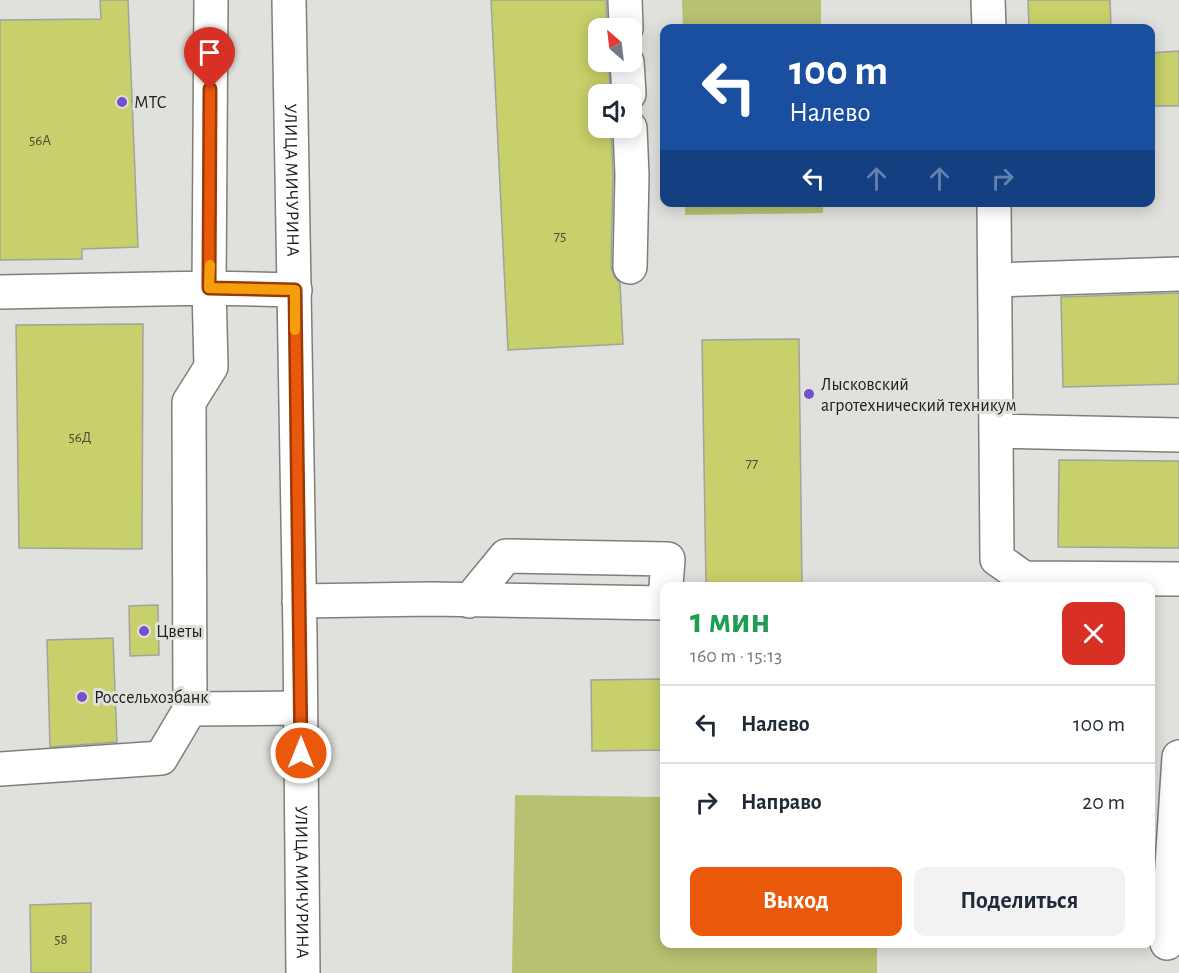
<!DOCTYPE html>
<html lang="ru">
<head>
<meta charset="utf-8">
<style>
  :root { --surface:#fff; --page:#f2f2f3; --text:#1f2937; --muted:#747a83; --line:#e0e1e3; --accent:#ea580c }
  body { margin:0; font-family:"Alegreya Sans",sans-serif; background:var(--page); color:var(--text); height:100vh; display:flex; flex-direction:column; font-size:22px; white-space:nowrap }
  * { box-sizing:border-box; margin:0 }
  p { font-size:20px; color:var(--muted) }
  .icon { flex:none; width:33px; height:33px; fill:none; stroke:currentColor; stroke-width:2; stroke-linecap:round; stroke-linejoin:round }
  .map { position:relative; flex:1; overflow:hidden }
  .details { position:absolute; left:660px; top:582px; width:495px; height:366px; display:flex; flex-direction:column; background:var(--surface); border-radius:12px; box-shadow:0 3px 15px #0003 }
  .details>* { flex:none }
  .top-card { position:absolute; left:660px; top:24px; width:495px; height:183px; border-radius:12px; box-shadow:0 3px 15px #0003; background:#1a4fa0; color:#fff; overflow:hidden }
  .needle { width:39px; rotate:332deg }
  .tools { position:absolute; left:588px; top:18px; display:grid; gap:12px }
  .tools a { display:grid; place-items:center; width:54px; height:54px; border-radius:12px; background:var(--surface); box-shadow:0 3px 15px #0003; font-size:30px }
  .pin { position:absolute; display:grid; place-items:center; width:51px; height:51px; color:#fff; margin:-62px -26px; border-radius:50% 50% 50% 0; rotate:-45deg; box-shadow:0 0 6px #0007 }
  .pin .icon { rotate:45deg }
  .me { position:absolute; width:66px; margin:-33px; rotate:0deg; stroke-linejoin:round; filter:drop-shadow(0 0 4px #0008) }
  .turn { display:flex; align-items:center; gap:21px; height:126px; padding:0 30px; font-size:27px }
  .turn .icon { width:78px; height:78px; stroke-width:2.5 }
  .turn b { display:block; font-size:42px; line-height:51px }
  .lanes { display:flex; align-items:center; height:57px; padding:0 30px; background:#0003; justify-content:center; gap:30px; direction:ltr }
  .lanes .off { opacity:.35 }
  .round { display:grid; place-items:center; flex:none; width:63px; height:63px; border-radius:12px; background:var(--page) }
  .overview { display:flex; align-items:center; justify-content:space-between; height:102px; padding:0 30px }
  h1 { font-size:36px; font-weight:600; line-height:45px; color:#1e9e55 }
  .primary-button { display:flex; gap:12px; margin-top:auto; padding:12px 30px }
  .primary-button a { flex:1; height:69px; border-radius:12px; background:var(--accent); color:#fff; font-size:24px; font-weight:600; line-height:69px; text-align:center }
  .primary-button a+a { background:var(--page); color:var(--text) }
  ul { padding:0; list-style:none }
  li { display:flex; align-items:center; gap:18px; height:78px; padding:0 30px; border-top:2px solid var(--line) }
  li div { flex:1 }
  li b { display:block; font-size:22px }
  li em { font-style:normal }
  .map>svg:first-child { display:block }
</style>
</head>
<body>
<div class="map">
<svg width="1179" height="973" viewBox="0 0 1179 973">
  <rect width="100%" height="100%" fill="#e0e0dc"/>
  <path fill="#b8c071" d="M682 0H821V28H683Z
    M685 203H823V213L685 215Z
    M515 795 664 797V944H877V973H512Z"/>
  <path fill="#c7d06a" stroke="#a2a39f" stroke-width="1.5" d="M100 0H128L138 247 82 249V259L0 260V20L101 19Z
    M491 0H606L607 28H598V62H609L610 94H598V128H611L613 175 611 267 614 276 620 283 623 344 508 350Z
    M1028 0H1110L1111 28H1029Z
    M1179 51V106H1150V53Z
    M1179 293V384L1063 387 1061 297Z
    M143 324 142 549 19 548 16 325Z
    M799 339 802 586H706L702 340Z
    M1059 460 1179 461V548L1058 547Z
    M158 605 159 655 130 656 129 606Z
    M113 638 117 742 50 747 47 640Z
    M664 679V750L592 751 591 680Z
    M91 903V973H31L30 905Z"/>
  <g fill="none" stroke-linecap="round" stroke-linejoin="round">
    <defs>
      <path id="minor" d="M625 0 626 28
        M988 0 989 28
        M627 62 629 94
        M630 128 632 175 630 267
        M994 202 997 559 1024 578 1179 579
        M996 280 1179 274
        M0 292 209 288 295 290
        M996 431 1179 435
        M299 601 430 599 664 603
        M469 601 506 556 668 559 666 586
        M190 709 300 708
        M0 769 161 758 190 709 189 402 211 367 209 288 211 0
        M1167 943 1179 757"/>
      <g id="major">
        <path id="s1" d="M289 0 300 635 303 973"/>
      </g>
    </defs>
    <use href="#minor" stroke="#7e7e7b" stroke-width="36"/>
    <use href="#major" stroke="#7e7e7b" stroke-width="36"/>
    <use href="#minor" stroke="#fff" stroke-width="33"/>
    <use href="#major" stroke="#fff" stroke-width="33"/>
  </g>
  <g fill="none" stroke-linecap="round" stroke-linejoin="round">
    <defs>
      <path id="route" d="M210 89 209 288 295 290 301 753"/>
    </defs>
    <use href="#route" stroke="#983908" stroke-width="15"/>
    <use href="#route" stroke="#ea580c" stroke-width="10"/>
    <path stroke="#f59e0b" stroke-width="10" d="M210 265 209 288 295 290V330"/>
  </g>
  <g fill="#7551ca" stroke="#e0e0dc" stroke-width="2">
    <circle cx="122" cy="102" r="6"/>
    <circle cx="809" cy="394" r="6"/>
    <circle cx="144" cy="631" r="6"/>
    <circle cx="82" cy="697" r="6"/>
  </g>
  <g text-anchor="middle" stroke-width="6" stroke-linejoin="round" paint-order="stroke">
    <g font-size="15" fill="#4a4c31">
      <text x="40" y="145">56А</text>
      <text x="560" y="241">75</text>
      <text x="80" y="442">56Д</text>
      <text x="752" y="468">77</text>
      <text x="61" y="944">58</text>
    </g>
    <g font-size="18" fill="#20201e" stroke="#e0e0dc" text-anchor="start">
      <text x="134" y="108">МТС</text>
      <text x="821" y="390">Лысковский<tspan x="821" dy="21">агротехнический техникум</tspan></text>
      <text x="156" y="637">Цветы</text>
      <text x="94" y="703">Россельхозбанк</text>
    </g>
    <g font-size="18" fill="#20201e" stroke="#e0e0dc">
      <text dy="6" stroke="none"><textPath href="#s1" startOffset="180">УЛИЦА МИЧУРИНА</textPath></text>
      <text dy="6" stroke="none"><textPath href="#s1" startOffset="882">УЛИЦА МИЧУРИНА</textPath></text>
    </g>
  </g>
</svg>
<div class="tools">
<a><svg class="needle" viewBox="-14 -14 28 28"><path d="M0-13l5 13h-10z" fill="#e53935"/><path d="M0 13l5-13h-10z" fill="#747a83"/></svg></a>
<a><svg class="icon" aria-label="sound" viewBox="0 0 24 24"><path d="M4 9h4l5-4v14l-5-4H4zM17 9q2 3 0 6"/></svg></a>
</div>
<div class="pin" style="left:210px;top:89px;background:#d93025"><svg class="icon" aria-label="arrive" viewBox="0 0 24 24"><path d="M6 21V4h12l-3 4 3 4H6"/></svg></div>
<svg class="me" style="left:301px;top:753px" viewBox="-20 -20 40 40"><circle r="17" fill="#ea580c" stroke="#fff" stroke-width="3"/><path d="M0-11L8 9 0 5-8 9z" fill="#fff"/></svg>
<div class="top-card">
<div class="turn"><svg class="icon" aria-label="left" viewBox="0 0 24 24"><path d="M17 20v-9H6M10 6l-5 5 5 5"/></svg><div><b>100 m</b>Налево</div></div>
<div class="lanes"><svg class="icon" aria-label="left" viewBox="0 0 24 24"><path d="M17 20v-9H6M10 6l-5 5 5 5"/></svg><svg class="icon off" aria-label="ahead" viewBox="0 0 24 24"><path d="M12 20V5M6 11l6-6 6 6"/></svg><svg class="icon off" aria-label="ahead" viewBox="0 0 24 24"><path d="M12 20V5M6 11l6-6 6 6"/></svg><svg class="icon off" aria-label="right" viewBox="0 0 24 24"><path d="M7 20v-9h11M14 6l5 5-5 5"/></svg></div>
</div>
<section class="details">
<div class="overview"><div><h1>1 мин</h1><p>160 m · 15:13</p></div><a class="round" style="background:#d93025;color:#fff"><svg class="icon" aria-label="close" viewBox="0 0 24 24"><path d="M6 6l12 12M18 6L6 18"/></svg></a></div>
<ul>
<li><svg class="icon" aria-label="left" viewBox="0 0 24 24"><path d="M17 20v-9H6M10 6l-5 5 5 5"/></svg><div><b>Налево</b></div><em>100 m</em></li>
<li><svg class="icon" aria-label="right" viewBox="0 0 24 24"><path d="M7 20v-9h11M14 6l5 5-5 5"/></svg><div><b>Направо</b></div><em>20 m</em></li>
</ul>
<div class="primary-button"><a>Выход</a><a>Поделиться</a></div>
</section>
</div>
</body>
</html>
